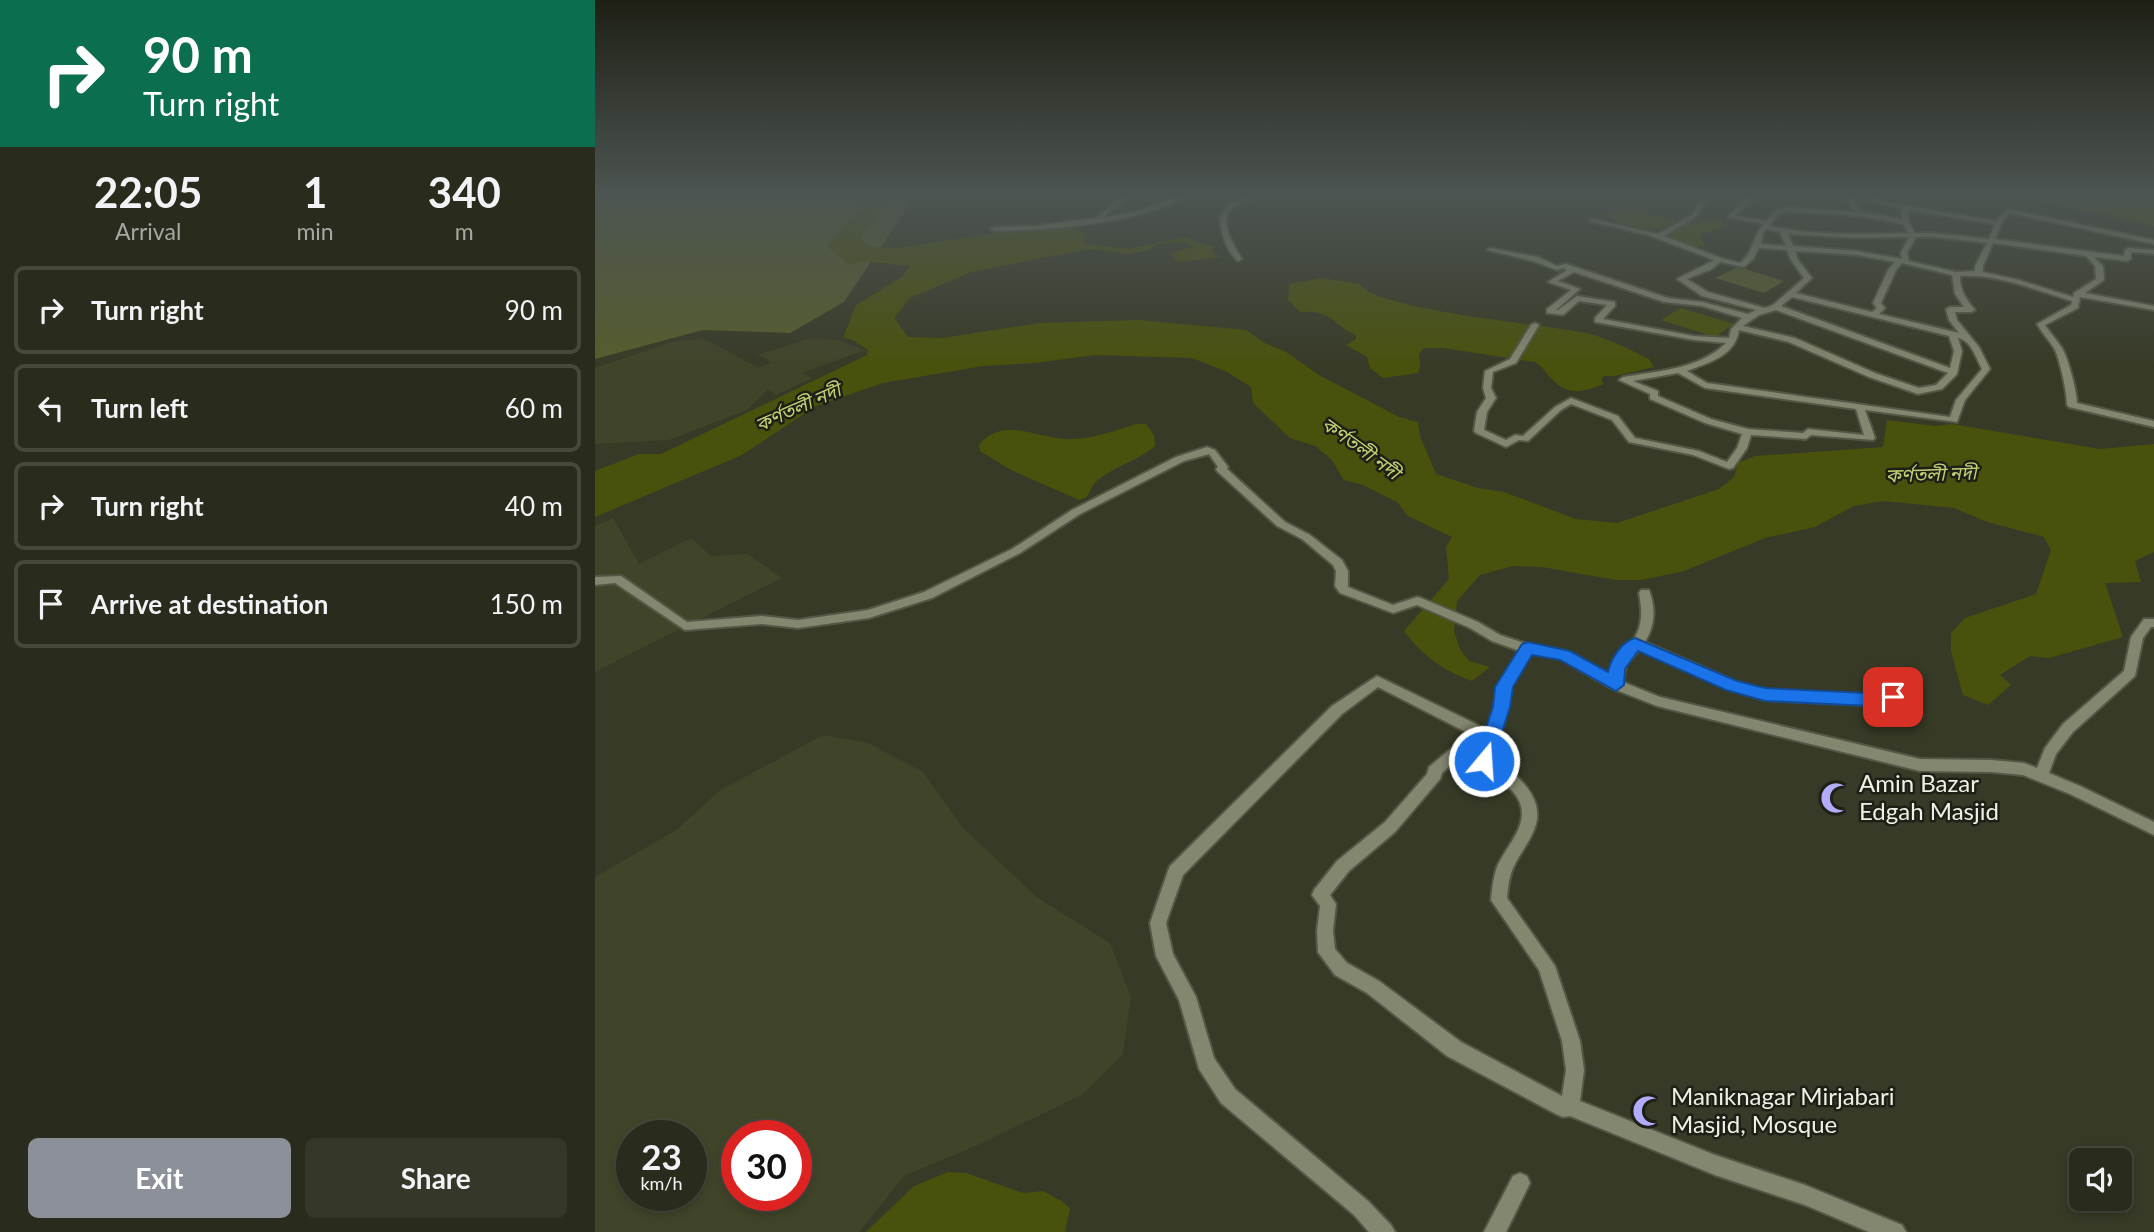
<!DOCTYPE html>
<html lang="en">
<head>
<meta charset="utf-8">
<style>
  :root { --surface:#292c1c; --page:#353829; --text:#f1f3f6; --muted:#a5a7a3; --line:#45483b; --accent:#8c9099 }
  body { margin:0; font-family:Lato,"Noto Sans Bengali",sans-serif; background:var(--page); color:var(--text); height:100vh; display:flex; flex-direction:column; font-size:26px; white-space:nowrap }
  * { box-sizing:border-box; margin:0 }
  p { font-size:23px; color:var(--muted) }
  .icon { flex:none; width:38px; height:38px; fill:none; stroke:currentColor; stroke-width:2; stroke-linecap:round; stroke-linejoin:round }
  .map { position:relative; flex:1; overflow:hidden }
  .details { display:flex; flex-direction:column; background:var(--surface); width:595px }
  .details>* { flex:none }
  .banner { background:#0b6e4f; color:#fff; overflow:hidden }
  .buttons { position:absolute; left:1474px; top:1148px; display:grid; gap:14px }
  .buttons a { display:grid; place-items:center; width:63px; height:63px; border-radius:10px; background:var(--surface); box-shadow:0 4px 10px #0003,0 0 0 2px var(--line); font-size:35px }
  .speed { position:absolute; left:21px; top:1120px; display:flex; gap:14px; font-size:35px; font-weight:700; text-align:center }
  .speed>* { display:grid; place-content:center; width:91px; height:91px; border-radius:50%; background:var(--surface); box-shadow:0 4px 10px #0003,0 0 0 2px var(--line); line-height:1 }
  .speed small { font-size:18px; font-weight:400 }
  .speed .limit { border:10px solid #d22; background:#fff; color:#111 }
  .pin { position:absolute; display:grid; place-items:center; width:60px; height:60px; color:#fff; margin:-30px; border-radius:14px; box-shadow:0 4px 10px #0006 }
  .me { position:absolute; width:77px; margin:-38px; rotate:18deg; stroke-linejoin:round; filter:drop-shadow(0 0 5px #0008) }
  .turn { display:flex; align-items:center; gap:24px; height:147px; padding:0 28px; font-size:32px }
  .turn .icon { width:91px; height:91px; stroke-width:2.5 }
  .turn b { display:block; font-size:49px; line-height:60px }
  .eta { display:flex; justify-content:space-evenly; align-items:center; height:119px; text-align:center }
  .eta b { font-size:42px; font-weight:700; line-height:49px }
  .primary-button { display:flex; gap:14px; margin-top:auto; padding:14px 28px }
  .primary-button a { flex:1; height:80px; border-radius:10px; background:var(--accent); color:#fff; font-size:28px; font-weight:700; line-height:80px; text-align:center }
  .primary-button a+a { background:var(--page); color:var(--text) }
  ul { padding:0; list-style:none }
  li { display:flex; align-items:center; gap:21px; height:88px; margin:0 14px 10px; padding:0 14px; border:4px solid var(--line); border-radius:10px }
  li div { flex:1 }
  li b { display:block; font-size:26px }
  li em { font-style:normal }
  main { display:flex; flex:1; min-height:0 }
  .map>svg:first-child { display:block }
</style>
</head>
<body>
<main>
<section class="details">
<div class="banner">
<div class="turn"><svg class="icon" aria-label="right" viewBox="0 0 24 24"><path d="M7 20v-9h11M14 6l5 5-5 5"/></svg><div><b>90 m</b>Turn right</div></div>
</div>
<div class="eta">
<div><b>22:05</b><p>Arrival</p></div>
<div><b>1</b><p>min</p></div>
<div><b>340</b><p>m</p></div>
</div>
<ul>
<li><svg class="icon" aria-label="right" viewBox="0 0 24 24"><path d="M7 20v-9h11M14 6l5 5-5 5"/></svg><div><b>Turn right</b></div><em>90 m</em></li>
<li><svg class="icon" aria-label="left" viewBox="0 0 24 24"><path d="M17 20v-9H6M10 6l-5 5 5 5"/></svg><div><b>Turn left</b></div><em>60 m</em></li>
<li><svg class="icon" aria-label="right" viewBox="0 0 24 24"><path d="M7 20v-9h11M14 6l5 5-5 5"/></svg><div><b>Turn right</b></div><em>40 m</em></li>
<li><svg class="icon" aria-label="arrive" viewBox="0 0 24 24"><path d="M6 21V4h12l-3 4 3 4H6"/></svg><div><b>Arrive at destination</b></div><em>150 m</em></li>
</ul>
<div class="primary-button"><a>Exit</a><a>Share</a></div>
</section>
<div class="map">
<svg width="1559" height="1232" viewBox="0 0 1559 1232">
  <rect width="100%" height="100%" fill="#373a26"/>
  <path fill="#404429" fill-rule="evenodd" d="M108 338 164 368 177 362 162 355 215 338 243 340 270 350 207 373 218 378 181 395 173 389 152 410 74 440 0 444V368L77 342Z
    M18 518 44 564 96 538 116 556 153 554 187 578 0 672V526Z
    M228 735 273 743 328 772 368 828 443 898 515 943 536 997 528 1054 488 1094 383 1145 309 1176 264 1232H0V877L83 829 124 791ZM37 1136H96V1195H37ZM142 1136H201V1195H142Z"/>
  <path fill="#565d2d" d="M0 196H320L249 302 195 333 108 330 0 359Z
    M1143 267 1189 281 1169 293 1120 278Z"/>
  <path fill="#4a510c" d="M249 196H291L286 212 265 238 275 247 304 248 413 231 479 229 490 234 488 239 491 244 535 249 588 237 618 247V252L626 257 585 262 579 260 577 253 597 247 591 242 567 243 552 250 535 254 495 249 376 272 315 298 299 318 313 337 347 338 445 323 544 320 651 330 670 343 691 352 724 375 804 417 823 422 825 436 841 474 883 488 909 492 981 519 1022 523 1124 489 1139 477 1143 463 1160 456 1288 447 1292 420 1340 426 1357 424 1505 449 1559 444V552L1540 561 1546 582 1510 583 1528 637 1454 658 1435 656 1405 675 1416 685 1393 705 1368 695 1356 652V633L1370 618 1441 594 1456 550 1449 537 1392 522 1359 508 1288 501 1259 506 1220 527 1170 538 1089 571 1047 580H1020L947 567 918 566 885 575 862 601 859 631 865 649 874 661 895 667 877 681C847 670 828 656 809 631L854 579 851 547 857 537 813 516 802 502 768 485 749 480 736 459 720 446 695 438 658 403 656 387 632 372 597 358 500 355 440 363 388 366 288 383 221 406 147 455 0 517V471L44 454H66L272 355 273 350 258 340 248 338 261 305 307 277 315 266 269 261 254 265 232 246 264 208 263 197 249 199Z
    M1423 196H1545L1559 201V226Z
    M1028 208 1081 220 1079 225C1059 233 1027 225 1009 215Z
    M1123 218 1134 226 1106 234V240L1111 245 1098 247 1074 238C1083 224 1106 219 1123 218Z
    M727 278 765 284C784 312 958 324 999 335 1018 341 1036 350 1054 359L1059 367 1020 376H1009L1006 379 1009 384C989 392 972 397 956 378 950 372 947 366 940 362L848 348H829L824 354 825 368 823 373 788 378 775 368 772 357 751 345 761 339V335C735 324 740 310 705 312L693 300 694 284Z
    M1086 308 1139 324 1120 337 1066 320Z
    M541 424H551L559 435 560 446C543 461 512 469 499 484 495 489 495 494 490 498L484 500 416 470 385 451 384 445C407 416 441 438 471 439 495 440 519 431 541 424Z
    M353 1172 371 1173 428 1193 448 1191 468 1202 475 1209 470 1232H271L319 1186Z"/>
  <g fill="none" stroke-linecap="round" stroke-linejoin="round">
    <defs>
      <path id="minor" d="M527 196H534L509 217 540 212 584 196H592C545 224 454 230 399 231L396 229 399 227 441 226 501 218Z
        M652 196H659C653 200 645 202 639 207 621 219 639 246 647 259L643 261C632 252 625 232 625 218L633 205Z
        M1108 196H1114L1101 217 1069 236 1126 258 1145 263C1159 252 1157 236 1169 224L1132 217 1154 196H1160L1140 216 1171 221 1181 210 1192 207 1260 212 1254 204V196H1260V204L1267 212 1307 219 1306 208 1276 202 1282 196H1288L1284 201 1401 221 1413 209 1559 240V244L1414 213 1408 220 1400 239 1529 256 1530 250 1533 248 1559 250V254L1536 252V259L1532 261 1499 257 1508 266 1509 280 1490 293 1559 306V310L1485 297 1483 308 1450 325C1455 333 1462 340 1467 348 1473 358 1482 392 1482 403L1559 421V427L1474 407 1472 405C1472 393 1465 359 1459 348 1454 340 1447 333 1442 324L1476 305 1477 301C1440 290 1403 274 1365 276 1365 291 1371 299 1380 310L1376 312H1360L1362 320 1384 347 1395 369 1370 400 1362 422 1270 410 1280 438 1278 440 1216 435 1211 439 1156 435 1152 448 1138 468 1134 469 1098 455 1034 442 1017 420 976 404 966 410 933 441 924 440 911 447 881 433 879 431 882 412 891 398 888 388 890 371 915 359 936 325 940 323 944 325 921 363 898 372 896 388 901 398 892 412 889 430 911 440 920 435 928 436 960 407 976 398 1023 416 1040 438 1104 451 1132 462 1142 448 1147 434 1110 423 1055 399V394L1024 380 1028 377C1063 371 1105 369 1131 343L1099 340 1000 322V318L1012 305 984 301 968 315 952 313V309L976 290 953 282 972 270 968 268 962 270 938 261 892 250 895 248 943 257 962 266 971 264 1073 298 1108 302 1153 314 1161 310 1107 296 1082 279 1119 260 1053 235 994 221 997 219 1063 234 1097 215ZM1313 210 1400 224 1394 239 1339 233H1320L1314 222ZM1192 211 1265 216 1308 224 1313 233C1267 234 1219 236 1174 226L1183 214ZM1171 229 1185 232 1191 246 1166 244 1168 233ZM1193 234 1262 238 1314 237 1306 253 1307 259 1262 251 1198 246ZM1321 237H1339L1392 243 1380 266V271L1361 272 1314 261 1312 253ZM1398 243 1491 256 1500 266 1501 279 1479 293 1478 297 1424 280 1388 272V266ZM1164 248 1192 250 1196 260 1209 278 1178 305 1170 308 1113 292 1092 279 1117 269 1125 262 1149 267 1158 259ZM1200 251 1262 255 1300 262 1293 270 1278 303 1282 308 1277 312 1201 293 1217 278 1203 260ZM1307 263 1357 275 1360 294 1369 307H1355L1351 309 1354 320 1364 333 1284 314 1290 308 1286 303 1301 270ZM979 272 1069 302 1107 306 1147 318 1136 329 1134 338 1099 336 1008 319 1020 306V302L982 296 963 310H961L985 289 963 281ZM1197 297 1354 336 1359 351 1355 368 1186 306ZM1181 310 1353 373 1341 385 1324 388 1280 373 1200 338 1148 326 1164 315ZM1144 330 1194 342 1274 377 1323 394 1347 389 1362 374 1367 351 1363 338C1376 340 1381 358 1387 369L1361 400 1355 417 1112 383 1092 371C1115 362 1140 356 1144 330ZM1083 373 1110 388 1261 409 1269 435 1213 429 1208 433 1153 429 1116 419 1063 396V391L1038 381Z
        M612 447 620 450 633 467 632 469 690 522 715 535 747 560 753 571V587L798 605 822 597 826 598 883 622 905 635 929 643 974 652 1015 676C1019 661 1028 647 1039 639 1048 624 1047 610 1044 593L1046 590H1054C1061 608 1060 626 1050 642L1142 682 1170 690 1291 696C1297 690 1309 689 1316 692L1318 695 1316 698 1302 701 1295 706 1170 700 1132 688 1044 650 1031 665 1028 682 1065 697 1325 759 1396 760 1429 763 1442 768 1450 748 1468 724 1529 671 1536 637 1549 619H1559V627H1556L1548 638 1540 676 1478 732 1461 754 1454 773 1485 786 1559 822V835L1475 794 1428 775 1396 772 1325 771 1062 706 1016 688 966 659 936 653 916 687 913 707 897 759C920 771 951 798 940 827 935 842 925 853 919 866 914 876 913 888 912 898L960 966 985 1041 989 1070 985 1101 1120 1155 1210 1185 1307 1225 1311 1232H1274L1210 1205 1120 1175 975 1116 968 1117 961 1114 852 1056 772 993 740 975 723 952 722 931 725 906 717 895 719 890 742 861 790 822 832 774 834 767 870 737 871 732 783 687 747 714 588 875 571 923 578 954 601 997 619 1058 640 1089 773 1201 796 1225 800 1232H774L759 1215 626 1103 604 1069 584 1000 561 956 555 923 573 871 575 866 737 706 782 676 883 725 885 729 884 739 847 773 845 779 800 832 754 871 735 895 741 904 738 931 740 949 752 963 784 981 866 1042 967 1096 971 1070 967 1041 944 970 896 900C897 889 898 878 902 867 911 845 938 823 922 797 911 780 890 774 882 761L899 707 902 687 925 651 897 641 875 628 822 605 798 613 745 593 740 586 741 571 738 565 707 539 682 526 622 471 621 469 623 467 614 454 589 461 485 514 425 553 337 598 274 618 203 628 166 624 90 630 20 583 0 585V577L26 576 92 622 166 616 203 620 273 610 329 592 417 549 477 510 581 457Z
        M925 1173 932 1176 935 1183 911 1232H889L918 1176Z"/>
    </defs>
    <use href="#minor" stroke="#545745" stroke-width="4"/>
    <use href="#minor" fill="#838770" fill-rule="evenodd"/>
  </g>
  <linearGradient id="sky" x2="0" y2="1"><stop stop-color="#1e2015"/><stop offset="0.53" stop-color="#4d5552"/><stop offset="1" stop-color="#4d5552" stop-opacity="0"/></linearGradient>
  <rect width="1559" height="368" fill="url(#sky)"/>
  <path fill="#1a73e8" stroke="#114b97" stroke-width="2" d="M1040 638 1142 681 1170 688 1291 694 1298 691 1304 693 1307 697 1301 705 1295 707 1170 701 1131 690 1043 651 1030 669 1029 685 1021 691 965 660 937 655 918 687 915 707 898 761 896 766 889 768 883 766 880 761 898 707 900 687 927 644 933 642 975 651 1013 672C1016 659 1026 642 1040 638Z"/>
  <defs>
    <symbol id="mosque-bare" viewBox="-9 -9 18 18"><path d="M3.5-4.9A6 6 0 1 0 3.5 4.9A5 5 0 1 1 3.5-4.9Z" fill="#b1adfa" stroke="#1e2017" stroke-width="2.5" paint-order="stroke"/></symbol>
  </defs>
  <g fill-rule="evenodd">
    <use href="#mosque-bare" x="1219" y="776" width="44" height="44"/>
    <use href="#mosque-bare" x="1031" y="1089" width="44" height="44"/>
  </g>
  <g text-anchor="middle" stroke-width="5" stroke-linejoin="round" paint-order="stroke">
    <g font-size="19" font-style="italic" fill="#c2cf73" stroke="#1e2017">
      <text transform="translate(203 407) rotate(-24)" y="7">কর্ণতলী নদী</text>
      <text transform="translate(766 448) rotate(36)" y="7">কর্ণতলী নদী</text>
      <text transform="translate(1336 474) rotate(-2)" y="7">কর্ণতলী নদী</text>
    </g>
    <g font-size="24" fill="#edf0e3" stroke="#1e2017" text-anchor="start">
      <text x="1264" y="792">Amin Bazar<tspan x="1264" dy="28">Edgah Masjid</tspan></text>
      <text x="1076" y="1105">Maniknagar Mirjabari<tspan x="1076" dy="28">Masjid, Mosque</tspan></text>
    </g>
  </g>
</svg>
<div class="buttons">
<a><svg class="icon" aria-label="sound" viewBox="0 0 24 24"><path d="M4 9h4l5-4v14l-5-4H4zM17 9q2 3 0 6"/></svg></a>
</div>
<div class="speed"><div>23<small>km/h</small></div><div class="limit">30</div></div>
<div class="pin" style="left:1298px;top:697px;background:#d93025"><svg class="icon" aria-label="arrive" viewBox="0 0 24 24"><path d="M6 21V4h12l-3 4 3 4H6"/></svg></div>
<svg class="me" style="left:889px;top:761px" viewBox="-20 -20 40 40"><circle r="17" fill="#1a73e8" stroke="#fff" stroke-width="3"/><path d="M0-11L8 9 0 5-8 9z" fill="#fff"/></svg>
</div>
</main>
</body>
</html>
